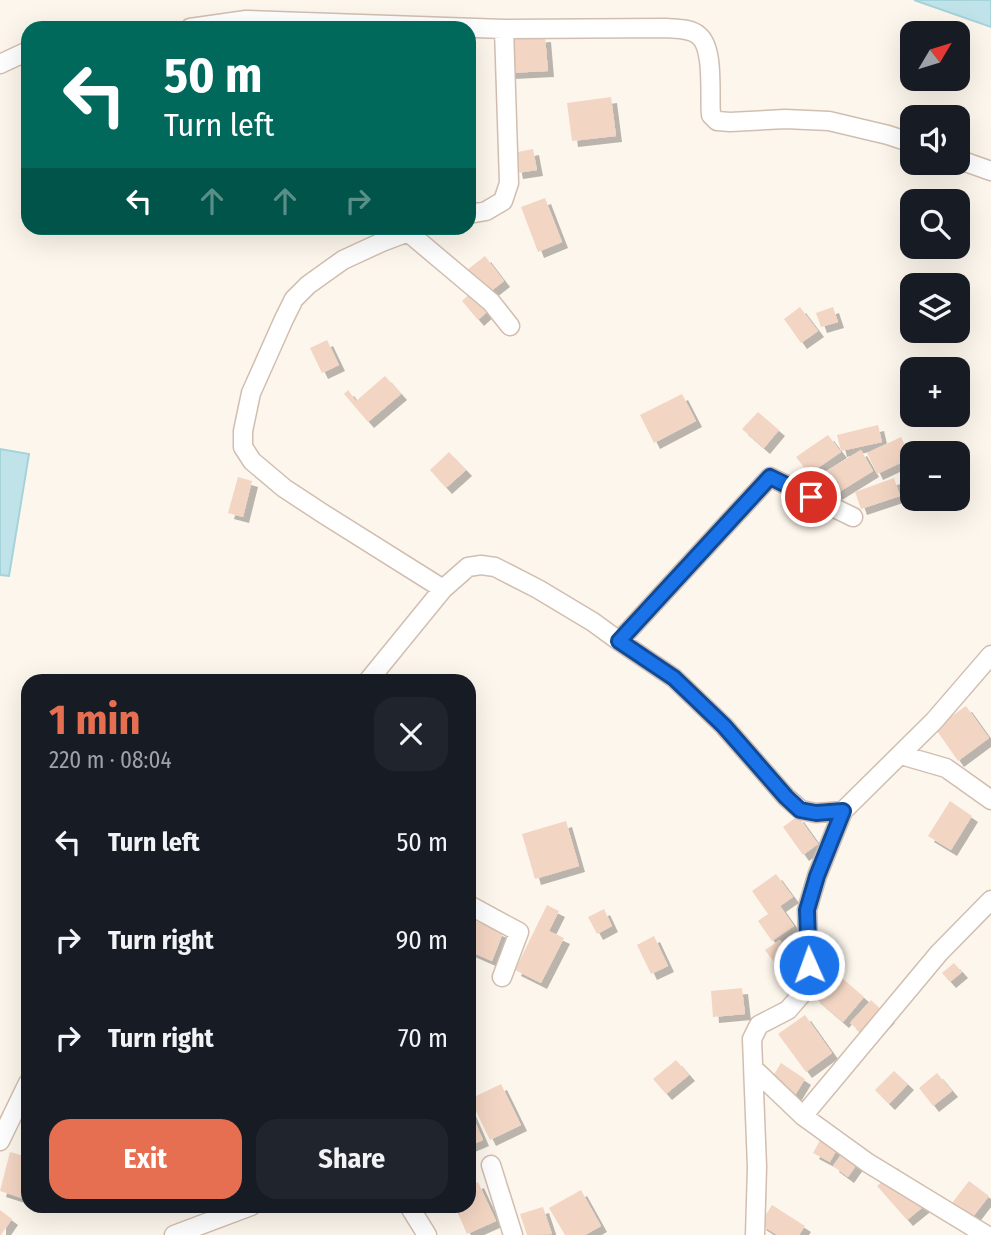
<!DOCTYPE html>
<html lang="en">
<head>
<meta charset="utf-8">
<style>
  :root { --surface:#171b24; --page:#20242c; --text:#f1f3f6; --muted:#9ea1a6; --accent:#e76f51 }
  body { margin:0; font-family:"Fira Sans Condensed",sans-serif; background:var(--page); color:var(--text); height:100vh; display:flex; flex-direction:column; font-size:26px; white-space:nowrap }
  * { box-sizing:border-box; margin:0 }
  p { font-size:23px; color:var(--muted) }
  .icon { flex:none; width:38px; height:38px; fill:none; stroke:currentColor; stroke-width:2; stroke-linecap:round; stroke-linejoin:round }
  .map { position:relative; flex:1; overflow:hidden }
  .side { position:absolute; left:21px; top:674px; width:455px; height:539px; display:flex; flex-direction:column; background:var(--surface); border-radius:21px; box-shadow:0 7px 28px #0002 }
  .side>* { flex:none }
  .guide { position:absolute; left:21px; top:21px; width:455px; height:214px; border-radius:21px; box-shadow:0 7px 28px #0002; background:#00695c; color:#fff; overflow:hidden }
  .needle { width:46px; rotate:52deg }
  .buttons { position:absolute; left:900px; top:21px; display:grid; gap:14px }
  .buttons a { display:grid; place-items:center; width:70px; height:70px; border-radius:14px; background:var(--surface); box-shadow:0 7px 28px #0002; font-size:35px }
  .pin { position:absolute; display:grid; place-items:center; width:60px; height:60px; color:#fff; margin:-30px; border:4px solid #fff; border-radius:50%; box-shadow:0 2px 7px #0007 }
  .me { position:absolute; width:77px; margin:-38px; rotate:358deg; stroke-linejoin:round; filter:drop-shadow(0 0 5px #0008) }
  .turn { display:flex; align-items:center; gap:24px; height:147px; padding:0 28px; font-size:32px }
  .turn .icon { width:91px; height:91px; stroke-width:2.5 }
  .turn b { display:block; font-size:49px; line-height:60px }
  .lanes { display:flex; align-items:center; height:66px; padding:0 28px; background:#0003; justify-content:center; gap:35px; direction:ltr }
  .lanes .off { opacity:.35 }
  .round { display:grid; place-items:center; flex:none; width:74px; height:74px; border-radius:21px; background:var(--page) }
  .overview { display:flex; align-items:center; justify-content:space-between; height:119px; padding:0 28px }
  h1 { font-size:42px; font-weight:700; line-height:52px; color:var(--accent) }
  .button { display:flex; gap:14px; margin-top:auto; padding:14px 28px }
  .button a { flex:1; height:80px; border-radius:21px; background:var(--accent); color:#fff; font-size:28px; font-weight:700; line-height:80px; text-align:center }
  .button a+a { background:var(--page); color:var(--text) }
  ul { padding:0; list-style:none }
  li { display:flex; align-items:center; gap:21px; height:98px; padding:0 28px }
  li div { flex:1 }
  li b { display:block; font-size:26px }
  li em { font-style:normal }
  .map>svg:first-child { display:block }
</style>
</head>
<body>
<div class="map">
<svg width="991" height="1235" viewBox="0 0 991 1235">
  <defs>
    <filter id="shadow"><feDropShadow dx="6" dy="6" stdDeviation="0" flood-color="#0004"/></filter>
  </defs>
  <rect width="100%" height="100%" fill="#fdf6ec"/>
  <path fill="#bfe3e8" stroke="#a5d3da" stroke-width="2" d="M914 0H991V27Z
    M0 449 29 454 9 576 0 575Z"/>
  <path fill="#f3d5c3" filter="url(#shadow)" d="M545 36 548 71 509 73 507 39Z
    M611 97 616 136 572 141 567 103Z
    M533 149 537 170 517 173 513 153Z
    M545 198 562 242 538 252 521 207Z
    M485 256 504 281 486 295 467 270Z
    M474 290 490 309 478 320 462 301Z
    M800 307 818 331 801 343 784 319Z
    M833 307 838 322 821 327 816 313Z
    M327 340 339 365 322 373 310 348Z
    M385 376 401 394 368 422 344 394 348 390 356 401Z
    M682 394 696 421 654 443 640 415Z
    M758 412 779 430 764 448 742 429Z
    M878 425 882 442 841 451 837 435Z
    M828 435 841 452 809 474 796 457Z
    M901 437 911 458 877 474 867 453Z
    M861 450 873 471 836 494 823 473Z
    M449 452 466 470 446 488 430 470Z
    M820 470 827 485 817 490 809 475Z
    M238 477 252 481 243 517 228 513Z
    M894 478 900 496 861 509 855 492Z
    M966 706 989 738 958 761 935 728Z
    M950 801 972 816 951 850 928 836Z
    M798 816 818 844 803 855 783 827Z
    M566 821 579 866 535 879 522 834Z
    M776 874 793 897 780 906 794 926 772 941 758 921 768 914 752 891Z
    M547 905 559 911 549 931 564 938 541 983 515 970Z
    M604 909 612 926 597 934 588 917Z
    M471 919 503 933 492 961 469 951V924Z
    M654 936 668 966 651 974 637 945Z
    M780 940 788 952 774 962 765 950Z
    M954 963 962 972 950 982 942 973Z
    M835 972 864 997 843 1022 814 997Z
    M742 988 745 1014 713 1017 711 991Z
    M871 1000 889 1017 868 1039 850 1023Z
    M805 1015 832 1053 806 1072 778 1034Z
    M676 1060 689 1075 666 1094 653 1079Z
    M781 1063 805 1079 794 1097 770 1081Z
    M894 1071 908 1084 889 1104 875 1090Z
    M937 1073 952 1091 933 1106 919 1088Z
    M501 1084 521 1125 490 1140 470 1099Z
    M469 1108 483 1140 469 1146Z
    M825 1131 842 1140 830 1162 813 1153Z
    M852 1139 867 1150 848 1177 833 1166Z
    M10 1152 28 1157V1200L0 1191Z
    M898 1168 928 1203 907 1220 877 1186Z
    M469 1179 472 1185 478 1182 496 1221 467 1234 455 1207 469 1206Z
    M969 1181 989 1196 969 1222 949 1207Z
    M581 1190 601 1226 585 1235H565L549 1208Z
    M772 1205 805 1226 799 1235H777L760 1224Z
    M543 1207 552 1234 527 1235 520 1214Z
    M0 1210 12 1219 1 1235H0Z"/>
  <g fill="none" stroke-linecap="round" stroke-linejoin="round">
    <defs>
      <path id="minor" d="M190 28 246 20 504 29 666 28C676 29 690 28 698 35 715 47 709 96 711 115L717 121 730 122 785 119 829 121 888 135 912 143
        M0 64 28 51
        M957 159 991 171
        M469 214 486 211 503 201 509 183 504 29
        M403 228 491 302 510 326
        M419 228 382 242 343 260 308 285 294 299 284 319 251 393 243 431V447L252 461 284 488 322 513 443 589
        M619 641 770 477 853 517
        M368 681 443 589 468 567 481 565 495 567 538 589 593 622 619 641 674 678 724 726 786 797 801 810 816 813 843 811 934 721 991 655
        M901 755 946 768 991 800
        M469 905 519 932 502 977
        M754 1069 803 1116 868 1163 986 1235
        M803 1116 939 953 991 900
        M0 1141 28 1083
        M491 1165 513 1235
        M409 1206 427 1235
        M174 1235 251 1206
        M755 1235 757 1167 752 1039 759 1025 788 1010 807 988 809 965 807 910 817 876 843 811"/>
    </defs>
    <use href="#minor" stroke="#d1beb0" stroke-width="21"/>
    <use href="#minor" stroke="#fff" stroke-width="18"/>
  </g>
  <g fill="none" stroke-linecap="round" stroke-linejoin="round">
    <defs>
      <path id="route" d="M809 965 807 910 817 876 843 811 816 813 800 810 786 797 724 726 674 678 619 641 770 477 811 497"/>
    </defs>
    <use href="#route" stroke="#114b97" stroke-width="18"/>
    <use href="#route" stroke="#1a73e8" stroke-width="12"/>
  </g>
</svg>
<div class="buttons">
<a><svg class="needle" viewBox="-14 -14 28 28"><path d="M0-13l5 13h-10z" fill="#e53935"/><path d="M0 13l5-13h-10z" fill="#9ea1a6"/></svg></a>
<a><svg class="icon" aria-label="sound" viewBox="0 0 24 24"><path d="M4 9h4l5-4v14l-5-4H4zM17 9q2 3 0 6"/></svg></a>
<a><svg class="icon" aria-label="search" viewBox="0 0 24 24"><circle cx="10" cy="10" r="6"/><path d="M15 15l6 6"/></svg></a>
<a><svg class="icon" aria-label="layers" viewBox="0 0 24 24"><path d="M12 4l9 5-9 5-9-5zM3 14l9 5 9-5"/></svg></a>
<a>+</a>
<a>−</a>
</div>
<div class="pin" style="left:811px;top:497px;background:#d93025"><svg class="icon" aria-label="arrive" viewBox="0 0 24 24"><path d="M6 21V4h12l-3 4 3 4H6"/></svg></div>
<svg class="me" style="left:809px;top:965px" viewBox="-20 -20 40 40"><circle r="17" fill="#1a73e8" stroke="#fff" stroke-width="3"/><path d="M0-11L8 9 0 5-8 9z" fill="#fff"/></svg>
<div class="guide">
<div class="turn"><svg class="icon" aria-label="left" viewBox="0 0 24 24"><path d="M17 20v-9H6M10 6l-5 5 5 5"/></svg><div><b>50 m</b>Turn left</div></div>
<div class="lanes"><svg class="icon" aria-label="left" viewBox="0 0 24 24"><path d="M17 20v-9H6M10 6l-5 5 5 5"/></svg><svg class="icon off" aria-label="ahead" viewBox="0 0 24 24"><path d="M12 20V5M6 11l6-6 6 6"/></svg><svg class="icon off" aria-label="ahead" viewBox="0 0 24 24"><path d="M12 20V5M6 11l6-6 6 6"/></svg><svg class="icon off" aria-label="right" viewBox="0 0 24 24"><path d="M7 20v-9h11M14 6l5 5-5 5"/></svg></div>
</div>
<section class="side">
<div class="overview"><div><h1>1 min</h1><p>220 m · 08:04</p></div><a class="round"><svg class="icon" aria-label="close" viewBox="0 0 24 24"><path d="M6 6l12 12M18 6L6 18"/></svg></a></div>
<ul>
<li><svg class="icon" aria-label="left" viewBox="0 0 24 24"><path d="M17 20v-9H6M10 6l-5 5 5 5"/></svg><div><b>Turn left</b></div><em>50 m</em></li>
<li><svg class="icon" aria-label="right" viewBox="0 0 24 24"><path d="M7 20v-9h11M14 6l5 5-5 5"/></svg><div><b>Turn right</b></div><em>90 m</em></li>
<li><svg class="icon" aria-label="right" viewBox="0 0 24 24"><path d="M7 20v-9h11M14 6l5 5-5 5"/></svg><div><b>Turn right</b></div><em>70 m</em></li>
</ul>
<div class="button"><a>Exit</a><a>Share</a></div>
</section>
</div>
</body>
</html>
